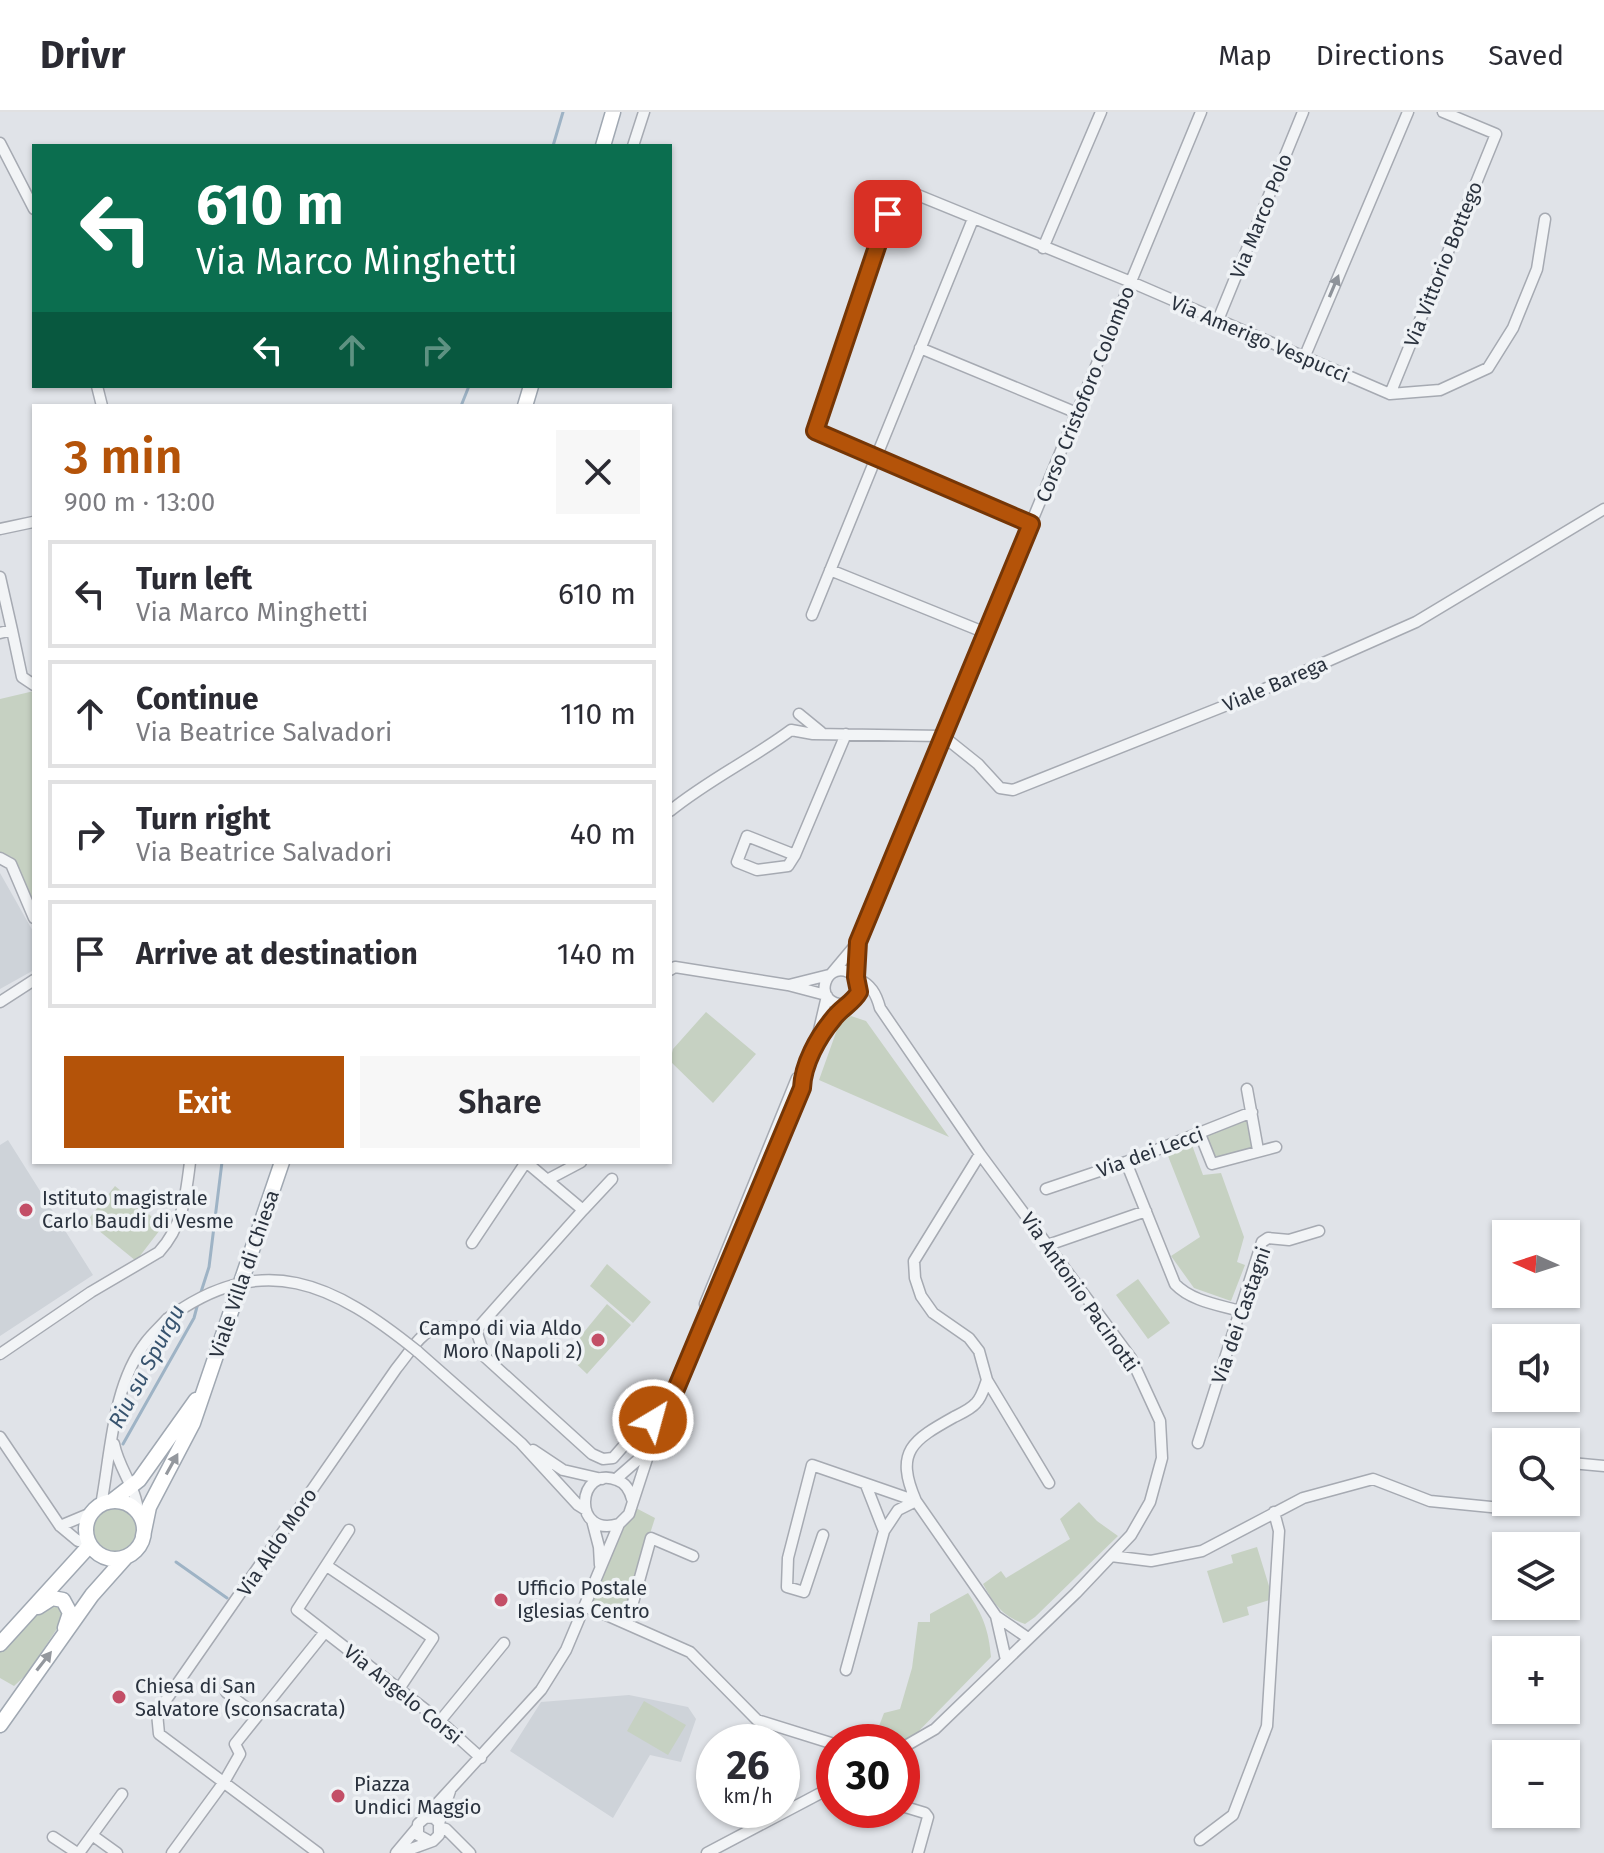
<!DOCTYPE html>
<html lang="en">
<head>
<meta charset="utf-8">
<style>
  :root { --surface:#fff; --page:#f7f7f7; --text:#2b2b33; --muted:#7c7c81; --line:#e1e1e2; --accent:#b45309 }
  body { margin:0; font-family:"Fira Sans",sans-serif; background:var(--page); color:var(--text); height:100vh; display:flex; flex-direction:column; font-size:30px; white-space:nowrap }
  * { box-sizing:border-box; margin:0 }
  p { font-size:26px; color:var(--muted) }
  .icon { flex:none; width:44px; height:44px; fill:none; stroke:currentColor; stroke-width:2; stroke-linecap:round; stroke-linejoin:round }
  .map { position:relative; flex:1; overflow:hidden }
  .details { position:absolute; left:32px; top:292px; width:640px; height:760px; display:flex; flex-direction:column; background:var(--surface); border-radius:0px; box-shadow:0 2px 6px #0004 }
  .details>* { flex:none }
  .guide { position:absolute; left:32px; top:32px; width:640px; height:244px; border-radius:0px; box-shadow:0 2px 6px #0004; background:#0b6e4f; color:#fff; overflow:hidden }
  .needle { width:52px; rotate:273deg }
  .tools { position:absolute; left:1492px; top:1108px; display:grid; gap:16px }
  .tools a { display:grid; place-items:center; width:88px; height:88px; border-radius:0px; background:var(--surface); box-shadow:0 2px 6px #0004; font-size:40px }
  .speed { position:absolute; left:696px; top:1612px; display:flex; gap:16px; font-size:40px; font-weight:700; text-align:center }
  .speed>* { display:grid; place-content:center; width:104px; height:104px; border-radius:50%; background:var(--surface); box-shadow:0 2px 6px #0004; line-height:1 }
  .speed small { font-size:20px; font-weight:400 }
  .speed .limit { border:12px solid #d22; background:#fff; color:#111 }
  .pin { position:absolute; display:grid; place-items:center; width:68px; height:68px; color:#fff; margin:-34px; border-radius:16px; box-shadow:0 4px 12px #0006 }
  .me { position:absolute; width:88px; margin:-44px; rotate:37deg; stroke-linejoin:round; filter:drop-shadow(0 0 6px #0008) }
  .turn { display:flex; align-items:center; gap:28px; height:168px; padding:0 32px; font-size:36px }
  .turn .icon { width:104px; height:104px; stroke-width:2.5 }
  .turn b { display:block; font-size:56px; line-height:68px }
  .lanes { display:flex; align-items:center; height:76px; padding:0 32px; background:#0003; justify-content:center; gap:40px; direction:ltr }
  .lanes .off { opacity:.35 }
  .round { display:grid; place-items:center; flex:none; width:84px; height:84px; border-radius:0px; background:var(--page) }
  .summary { display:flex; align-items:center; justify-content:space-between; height:136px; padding:0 32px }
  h1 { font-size:48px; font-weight:600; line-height:60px; color:var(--accent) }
  .action { display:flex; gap:16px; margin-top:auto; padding:16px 32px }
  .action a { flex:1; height:92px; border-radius:0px; background:var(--accent); color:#fff; font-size:32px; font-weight:600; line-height:92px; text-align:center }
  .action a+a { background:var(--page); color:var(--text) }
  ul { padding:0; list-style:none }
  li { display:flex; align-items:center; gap:24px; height:108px; margin:0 16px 12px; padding:0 16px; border:4px solid var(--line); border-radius:0px }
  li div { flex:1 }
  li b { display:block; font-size:30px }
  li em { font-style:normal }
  header { display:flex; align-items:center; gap:48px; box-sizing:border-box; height:112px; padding:0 40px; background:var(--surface); border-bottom:2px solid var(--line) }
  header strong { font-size:38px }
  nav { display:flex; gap:44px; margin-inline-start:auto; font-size:28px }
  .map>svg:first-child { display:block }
</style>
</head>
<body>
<header>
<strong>Drivr</strong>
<nav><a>Map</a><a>Directions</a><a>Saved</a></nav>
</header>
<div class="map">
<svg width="1604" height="1741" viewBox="0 0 1604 1741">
  <rect width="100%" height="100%" fill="#e0e3e8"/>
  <path fill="#ced3d9" d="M0 761 34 821V858L0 877Z
    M8 1028 93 1163 0 1224V1033Z
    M629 1583 688 1595 696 1607 681 1650 650 1643 613 1706 510 1639 541 1590Z"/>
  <path fill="#c6d1c2" d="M34 579V796L12 745 0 741V587Z
    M706 900 756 942 713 991 670 949 673 937Z
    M851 904 866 909 949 1025 819 968 839 912Z
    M1246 1007 1254 1036 1213 1048 1204 1023Z
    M1192 1033 1203 1063 1221 1061 1244 1125 1237 1150 1245 1153 1231 1189 1194 1176 1171 1144 1200 1125 1168 1044Z
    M115 1074 163 1114 136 1149 87 1109Z
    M607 1152 651 1190 633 1211 590 1174Z
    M1138 1167 1170 1211 1148 1227 1116 1183Z
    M607 1192 631 1213 587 1262 566 1242Z
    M1079 1390 1097 1409 1118 1424 1035 1505 1025 1512C1002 1504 994 1492 983 1472L1001 1459 1006 1466 1070 1427 1060 1407Z
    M634 1395 655 1406 623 1506 590 1492 621 1413Z
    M94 1418a21 21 0 1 1 42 0a21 21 0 1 1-42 0Z
    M1257 1435 1273 1487 1247 1495 1249 1503 1223 1511 1207 1459 1233 1451 1231 1443Z
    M968 1481C983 1503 989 1519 991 1545L913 1625 902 1632 868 1630 876 1622 884 1601 900 1597 912 1556 918 1510H930V1502Z
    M52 1491 61 1494 66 1503 27 1562 14 1574 0 1566V1539L32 1501Z
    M644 1589 686 1613 668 1643 627 1619Z"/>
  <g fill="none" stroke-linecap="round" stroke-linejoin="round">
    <path stroke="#9eb3c5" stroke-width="3" d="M553 34 563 0
      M461 294 469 274
      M201 1180 209 1155 222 1050
      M123 1332 194 1206 198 1191
      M176 1450 227 1486"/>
    <defs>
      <path id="minor" d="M0 31 34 97
        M633 34 644 0
        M1043 136 1101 0
        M1218 208 1303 0
        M920 236 1077 301
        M1304 246 1408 0
        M97 274 102 294
        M1390 282 1496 22 1443 0
        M1031 412 815 319 898 75 1131 170 1390 282 1440 278 1488 256 1513 216 1537 157 1545 107
        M0 417 33 410
        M830 458 986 521
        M0 465 12 518 0 521
        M812 503 973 107
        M12 518 22 565 34 573
        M799 602 821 620
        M943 624 978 652 1000 676 1013 678 1242 587 1416 510 1604 397
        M670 699C708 668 752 647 791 618L813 622 943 624
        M795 743 747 724 737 750 757 758 788 754 795 743 846 622
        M0 746 11 752 34 806
        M670 858 675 855 788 873 826 883
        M832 861 858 830 1201 0
        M857 866C871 873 876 881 880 896L980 1042 1131 1246 1160 1309 1162 1346 1150 1390 1131 1423 1076 1481 935 1617 902 1636
        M789 873 829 863
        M0 890 34 868
        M848 892C808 897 825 839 856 865
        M817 927 827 884
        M1247 977 1258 1038
        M1200 1022 1212 1052 1276 1035
        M980 1042 914 1149 915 1166 921 1184 933 1201 969 1226 979 1239 987 1268 1049 1371
        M1126 1050 1175 1172C1191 1189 1219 1193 1240 1199
        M547 1068 581 1050
        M1046 1077 1126 1050 1252 1000
        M583 1098 612 1067
        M472 1131 526 1050 583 1098 476 1218 485 1245 592 1342 603 1347 613 1346 648 1306 659 1310
        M1048 1133 1146 1099
        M705 1192 797 966 802 964
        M417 1239 521 1331 578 1393 586 1398
        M0 1242 91 1180 159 1140C183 1114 186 1083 190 1050
        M987 1268C984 1276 982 1285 976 1291 971 1297 962 1301 954 1305 913 1328 894 1339 916 1389L996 1504 1028 1526
        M0 1325 60 1414 78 1429 87 1428
        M1198 1331 1262 1130 1268 1126 1289 1128 1319 1119
        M114 1332C119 1358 137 1376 138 1401
        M533 1338 563 1358 602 1367
        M1566 1355 1571 1351 1604 1354
        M616 1367 640 1346 649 1334
        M866 1373 884 1419
        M101 1393C111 1341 112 1274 146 1230 152 1222 160 1215 167 1207
        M592 1408 599 1435 600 1453
        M619 1412C571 1427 577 1352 617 1368 626 1371 630 1379 632 1387
        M60 1414 91 1401
        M349 1418 297 1498 440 1609 481 1646
        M823 1423 804 1480 787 1475 788 1446 812 1353 916 1389
        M1111 1444 1151 1449 1202 1439 1303 1386 1373 1367 1430 1389 1511 1397 1520 1390
        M327 1454 433 1526 399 1577
        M586 1494 690 1540 757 1608 834 1632
        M996 1504 1006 1548
        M627 1512 651 1426 693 1444
        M846 1558 884 1419 898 1398 916 1389
        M226 1580 257 1604
        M440 1609 504 1531
        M902 1694 925 1701 928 1705 918 1741
        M423 1707 541 1578 566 1538 619 1412 629 1402 659 1310 696 1229 802 976C803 952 818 925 833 907 841 896 853 891 859 880L856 865 858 830
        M441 1716 446 1717 470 1741
        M92 1723 117 1741
        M53 1725 77 1741
        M1200 1728 1233 1703 1267 1614 1279 1419 1274 1400
        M429 1729 418 1723V1712L426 1705 434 1706 439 1711
        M79 1741 122 1682
        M172 1741 224 1670 240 1642 235 1632 325 1520
        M318 1741 159 1622 157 1601 396 1257C426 1219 425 1209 476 1218
        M396 1741 417 1716
        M400 1741 433 1729 439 1723V1711L450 1679
        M707 1741 834 1674"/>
      <path id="major" d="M603 34 613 0
        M525 294 531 274
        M86 1418a29 29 0 1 1 58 0a29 29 0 1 1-58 0Z
        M112 1389 139 1368 196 1288
        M143 1424 149 1395 193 1311 282 1050
        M38 1495 52 1486 63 1488 70 1501 65 1516
        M0 1532 90 1433
        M0 1613 92 1483 125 1446"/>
    </defs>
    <use href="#minor" stroke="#a6aab2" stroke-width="13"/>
    <use href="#major" stroke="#a0a8b2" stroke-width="17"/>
    <use href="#minor" stroke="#f2f4f6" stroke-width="10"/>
    <use href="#major" stroke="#fff" stroke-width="14"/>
    <defs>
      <path id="minor-bridge" d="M167 1207C263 1136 334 1172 417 1239"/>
    </defs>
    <use href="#minor-bridge" stroke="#a6aab2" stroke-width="13" stroke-linecap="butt"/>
    <use href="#minor-bridge" stroke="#f2f4f6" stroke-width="10"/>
  </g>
  <defs><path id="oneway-solid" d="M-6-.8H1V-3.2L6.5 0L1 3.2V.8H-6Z" transform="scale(2)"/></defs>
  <use fill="#8e939a" href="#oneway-solid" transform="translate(1334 174) rotate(-67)"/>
  <g fill="#94989e">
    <use href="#oneway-solid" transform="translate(172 1352) rotate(-61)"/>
    <use href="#oneway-solid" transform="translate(44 1549) rotate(-52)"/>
  </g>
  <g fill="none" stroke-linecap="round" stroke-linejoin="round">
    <defs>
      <path id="route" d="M653 1308 659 1310 676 1277 802 976C803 952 818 925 833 907 841 896 853 891 859 880L856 865 858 830 1031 412 815 319 888 102"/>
    </defs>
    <use href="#route" stroke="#753606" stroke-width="20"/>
    <use href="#route" stroke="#b45309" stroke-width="14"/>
  </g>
  <g fill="#c34f67" stroke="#eff2f5" stroke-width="3">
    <circle cx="26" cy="1098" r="8"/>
    <circle cx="598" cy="1228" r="8"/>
    <circle cx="501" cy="1488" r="8"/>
    <circle cx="119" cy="1585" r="8"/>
    <circle cx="338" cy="1684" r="8"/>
  </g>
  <g text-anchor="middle" stroke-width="7" stroke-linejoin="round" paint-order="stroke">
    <g font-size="20" fill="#2a323e" stroke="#eff2f5">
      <text transform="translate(1261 104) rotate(-68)" y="7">Via Marco Polo</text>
      <text transform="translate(1443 152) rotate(-68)" y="7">Via Vittorio Bottego</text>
      <text transform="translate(1260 227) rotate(23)" y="7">Via Amerigo Vespucci</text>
      <text transform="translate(1085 282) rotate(-68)" y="7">Corso Cristoforo Colombo</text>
      <text transform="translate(1275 572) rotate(-23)" y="7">Viale Barega</text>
      <text transform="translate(1150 1040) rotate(-20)" y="7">Via dei Lecci</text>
      <text transform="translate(244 1162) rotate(-71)" y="7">Viale Villa di Chiesa</text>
      <text transform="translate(1080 1180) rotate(55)" y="7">Via Antonio Pacinotti</text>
      <text transform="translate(1241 1203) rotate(-71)" y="7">Via dei Castagni</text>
      <text transform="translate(277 1430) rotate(-56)" y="7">Via Aldo Moro</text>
      <text transform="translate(403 1582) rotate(39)" y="7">Via Angelo Corsi</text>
    </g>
    <g font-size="20" fill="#2a323e" stroke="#eff2f5" text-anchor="start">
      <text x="42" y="1093">Istituto magistrale<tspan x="42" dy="23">Carlo Baudi di Vesme</tspan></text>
      <text x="582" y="1223" text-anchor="end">Campo di via Aldo<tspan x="582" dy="23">Moro (Napoli 2)</tspan></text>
      <text x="517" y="1483">Ufficio Postale<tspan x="517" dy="23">Iglesias Centro</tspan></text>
      <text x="135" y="1581">Chiesa di San<tspan x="135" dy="23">Salvatore (sconsacrata)</tspan></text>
      <text x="354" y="1679">Piazza<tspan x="354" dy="23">Undici Maggio</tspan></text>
    </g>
    <g font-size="22" font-style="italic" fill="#37536e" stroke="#eff2f5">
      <text transform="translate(146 1254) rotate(-62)" y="8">Riu su Spurgu</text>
    </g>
  </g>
</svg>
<div class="tools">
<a><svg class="needle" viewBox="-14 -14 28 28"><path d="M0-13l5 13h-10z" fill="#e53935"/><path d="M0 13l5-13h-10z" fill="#7c7c81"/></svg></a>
<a><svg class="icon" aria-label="sound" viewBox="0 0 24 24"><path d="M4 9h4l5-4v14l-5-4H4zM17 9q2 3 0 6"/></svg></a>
<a><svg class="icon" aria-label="search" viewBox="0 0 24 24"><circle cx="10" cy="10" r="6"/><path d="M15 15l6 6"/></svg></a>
<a><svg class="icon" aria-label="layers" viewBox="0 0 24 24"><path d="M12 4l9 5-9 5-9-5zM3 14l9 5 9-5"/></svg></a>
<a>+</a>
<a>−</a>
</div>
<div class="speed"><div>26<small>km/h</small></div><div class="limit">30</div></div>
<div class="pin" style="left:888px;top:102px;background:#d93025"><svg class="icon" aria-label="arrive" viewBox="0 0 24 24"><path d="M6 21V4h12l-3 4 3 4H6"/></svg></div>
<svg class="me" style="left:653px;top:1308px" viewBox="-20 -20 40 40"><circle r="17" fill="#b45309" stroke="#fff" stroke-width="3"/><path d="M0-11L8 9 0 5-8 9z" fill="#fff"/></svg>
<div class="guide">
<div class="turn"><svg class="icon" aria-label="left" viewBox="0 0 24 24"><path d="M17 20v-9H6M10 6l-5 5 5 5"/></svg><div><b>610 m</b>Via Marco Minghetti</div></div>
<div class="lanes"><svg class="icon" aria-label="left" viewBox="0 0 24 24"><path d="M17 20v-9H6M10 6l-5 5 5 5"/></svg><svg class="icon off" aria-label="ahead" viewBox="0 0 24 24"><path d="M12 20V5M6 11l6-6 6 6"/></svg><svg class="icon off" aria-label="right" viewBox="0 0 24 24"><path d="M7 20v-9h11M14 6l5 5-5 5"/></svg></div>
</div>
<section class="details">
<div class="summary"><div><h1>3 min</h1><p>900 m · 13:00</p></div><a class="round"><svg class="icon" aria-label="close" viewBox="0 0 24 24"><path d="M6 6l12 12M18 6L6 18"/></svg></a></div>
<ul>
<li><svg class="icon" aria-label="left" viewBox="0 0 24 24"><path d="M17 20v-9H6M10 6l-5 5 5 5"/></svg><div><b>Turn left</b><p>Via Marco Minghetti</p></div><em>610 m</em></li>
<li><svg class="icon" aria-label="ahead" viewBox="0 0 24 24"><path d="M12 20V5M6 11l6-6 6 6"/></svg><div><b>Continue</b><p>Via Beatrice Salvadori</p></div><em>110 m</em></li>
<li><svg class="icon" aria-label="right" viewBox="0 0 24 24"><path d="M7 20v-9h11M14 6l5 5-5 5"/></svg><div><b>Turn right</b><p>Via Beatrice Salvadori</p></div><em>40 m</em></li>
<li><svg class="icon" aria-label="arrive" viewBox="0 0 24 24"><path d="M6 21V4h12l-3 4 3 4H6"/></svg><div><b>Arrive at destination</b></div><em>140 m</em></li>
</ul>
<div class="action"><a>Exit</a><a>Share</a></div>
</section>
</div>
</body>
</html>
